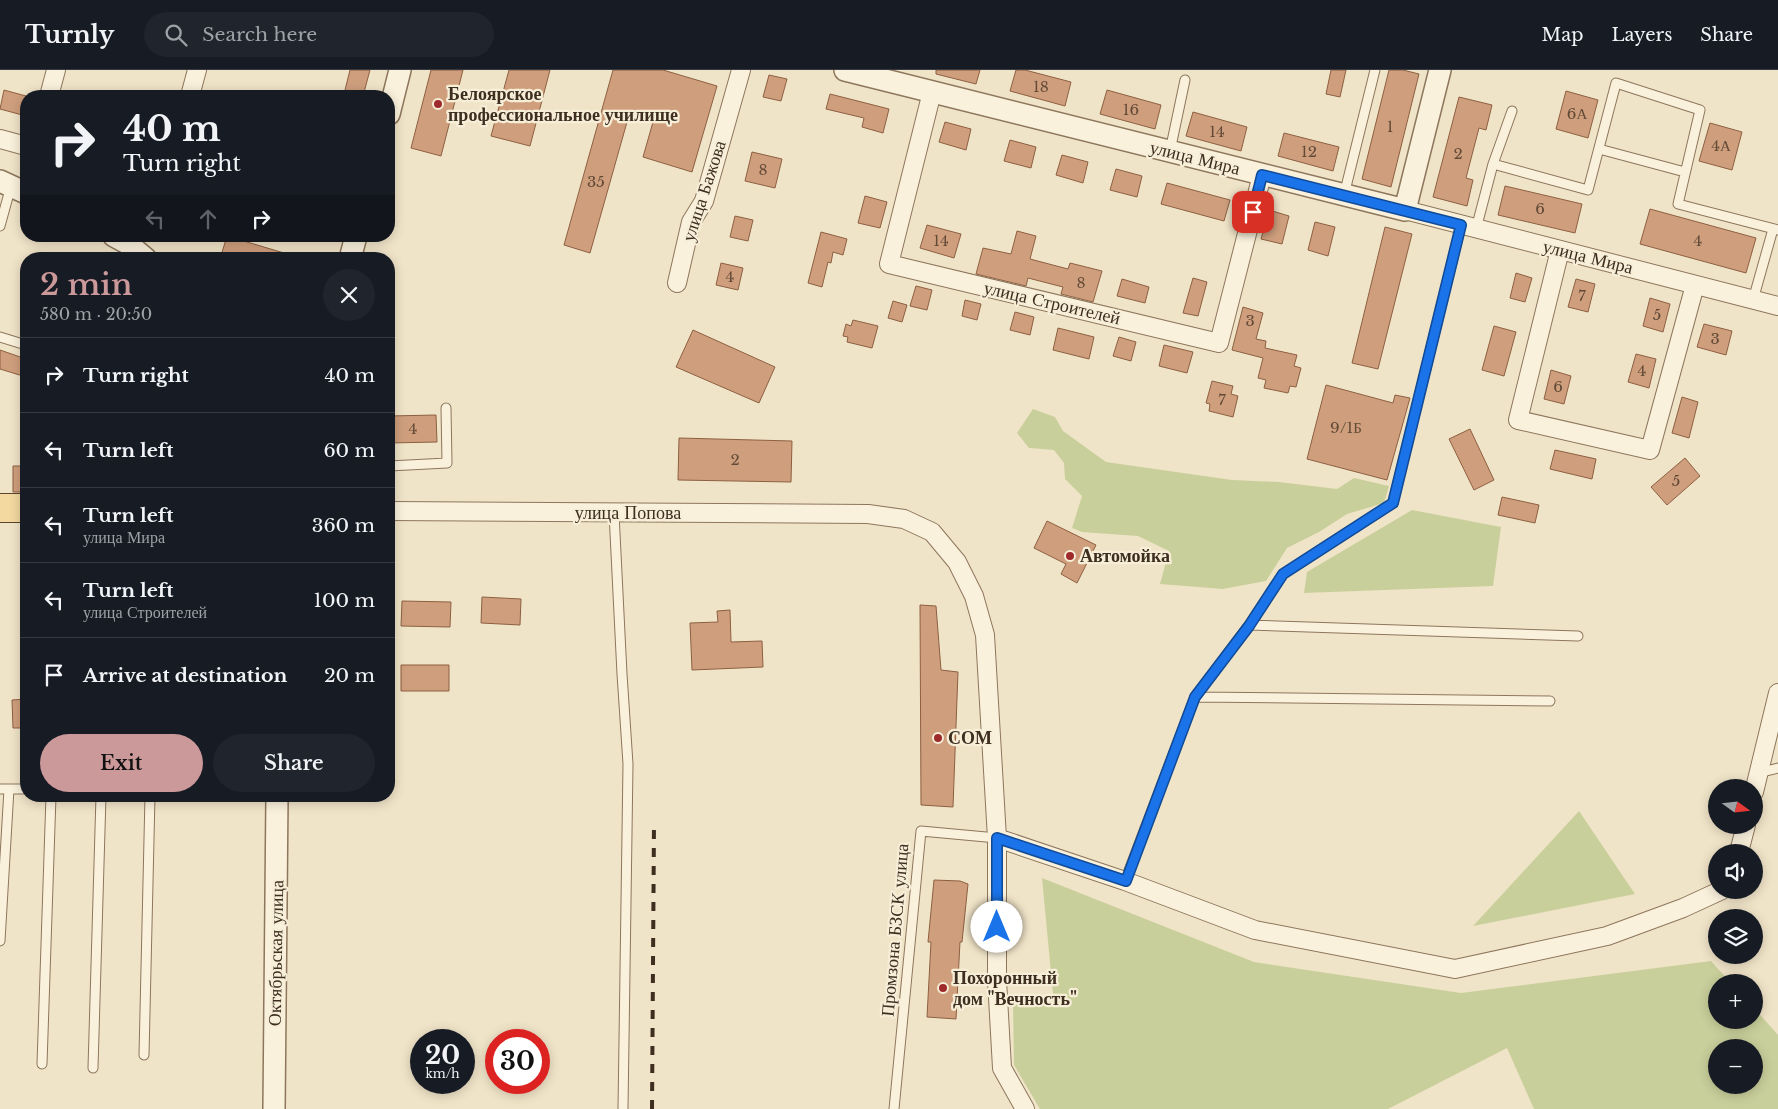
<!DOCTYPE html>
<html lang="en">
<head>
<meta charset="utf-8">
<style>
  :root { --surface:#171b24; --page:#20242c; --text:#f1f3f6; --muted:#9ea1a6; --line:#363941; --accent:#cc999b }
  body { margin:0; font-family:"Libre Baskerville",serif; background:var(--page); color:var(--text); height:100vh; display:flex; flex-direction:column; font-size:19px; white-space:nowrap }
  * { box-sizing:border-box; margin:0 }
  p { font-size:16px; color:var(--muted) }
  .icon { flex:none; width:28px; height:28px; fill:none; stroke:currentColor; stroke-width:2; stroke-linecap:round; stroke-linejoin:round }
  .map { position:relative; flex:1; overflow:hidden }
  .details { position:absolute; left:20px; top:182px; width:375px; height:550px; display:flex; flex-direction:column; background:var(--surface); border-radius:20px; box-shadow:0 2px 12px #0003 }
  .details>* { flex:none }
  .guide { position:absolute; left:20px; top:20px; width:375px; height:152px; border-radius:20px; box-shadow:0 2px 12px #0003; background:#171b24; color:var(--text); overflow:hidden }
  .needle { width:32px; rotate:105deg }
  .fabs { position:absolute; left:1708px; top:709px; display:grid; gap:10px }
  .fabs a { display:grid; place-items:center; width:55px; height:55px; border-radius:50%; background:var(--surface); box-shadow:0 2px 12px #0003; font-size:25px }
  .speed { position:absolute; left:410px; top:959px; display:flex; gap:10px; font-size:25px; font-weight:700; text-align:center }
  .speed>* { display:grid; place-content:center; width:65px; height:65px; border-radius:50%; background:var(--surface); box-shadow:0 2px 12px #0003; line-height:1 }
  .speed small { font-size:12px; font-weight:400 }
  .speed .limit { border:8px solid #d22; background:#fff; color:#111 }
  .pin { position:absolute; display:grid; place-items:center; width:42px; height:42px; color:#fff; margin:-21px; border-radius:10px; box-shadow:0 2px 8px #0006 }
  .me { position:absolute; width:55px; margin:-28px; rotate:0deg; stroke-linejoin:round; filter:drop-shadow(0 0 4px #0008) }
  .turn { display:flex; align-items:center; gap:18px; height:105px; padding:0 20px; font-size:22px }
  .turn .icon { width:65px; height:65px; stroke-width:2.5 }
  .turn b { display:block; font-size:35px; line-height:42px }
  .lanes { display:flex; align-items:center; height:48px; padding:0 20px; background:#0003; justify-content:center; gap:25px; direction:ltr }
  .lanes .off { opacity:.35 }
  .round { display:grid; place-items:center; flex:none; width:52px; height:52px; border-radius:26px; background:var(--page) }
  .overview { display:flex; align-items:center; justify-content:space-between; height:85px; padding:0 20px }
  h1 { font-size:30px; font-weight:600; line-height:38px; color:var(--accent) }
  .primary-button { display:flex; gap:10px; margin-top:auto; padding:10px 20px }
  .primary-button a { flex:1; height:58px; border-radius:30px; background:var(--accent); color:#111; font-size:20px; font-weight:600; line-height:58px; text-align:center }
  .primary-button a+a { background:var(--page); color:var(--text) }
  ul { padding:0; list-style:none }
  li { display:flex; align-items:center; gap:15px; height:75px; padding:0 20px; border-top:1px solid var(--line) }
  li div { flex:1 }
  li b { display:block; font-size:19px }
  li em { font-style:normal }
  header { display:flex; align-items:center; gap:30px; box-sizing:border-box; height:70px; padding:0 25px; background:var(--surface); border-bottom:1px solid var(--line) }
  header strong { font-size:24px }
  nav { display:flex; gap:28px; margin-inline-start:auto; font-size:18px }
  .search { width:350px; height:45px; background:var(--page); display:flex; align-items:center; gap:12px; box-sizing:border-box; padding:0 18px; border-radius:28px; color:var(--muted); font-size:19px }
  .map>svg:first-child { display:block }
</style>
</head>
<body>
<header>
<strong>Turnly</strong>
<div class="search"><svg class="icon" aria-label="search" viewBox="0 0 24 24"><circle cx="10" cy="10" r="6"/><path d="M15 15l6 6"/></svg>Search here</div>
<nav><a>Map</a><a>Layers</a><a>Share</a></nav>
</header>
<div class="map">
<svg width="1778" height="1039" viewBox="0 0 1778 1039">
  <rect width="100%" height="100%" fill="#f0e4c8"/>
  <path fill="#c9cf9b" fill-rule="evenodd" d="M1033 339 1055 347 1063 361 1106 392 1232 410 1279 412 1337 419 1354 408 1389 416 1384 433 1347 444 1319 462 1287 478 1266 511 1223 519 1160 514 1169 481 1138 466 1082 462 1072 458 1082 426 1065 409 1064 393 1054 380 1029 378 1017 363Z
    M1412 440 1501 457 1493 516 1304 523 1307 502Z
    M1579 741 1635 824 1473 856Z
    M1042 808 1254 892 1461 923 1711 891 1730 912H1716V950H1754V938L1778 965V1039H1534L1507 978 1388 1039H1040L1014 995 1013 931 1053 924ZM1716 978H1754V1015H1716Z"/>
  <path fill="#cf9f7d" stroke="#8d5f41" d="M350 0H370L363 26 344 24Z
    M431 0H463L441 86 411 78Z
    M509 0H550L530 76 491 66Z
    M613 0H663L717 16 692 102 643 87 653 52 629 45 590 183 564 175Z
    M936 0H980L976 14 936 4Z
    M1016 0H1025L1071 12 1065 36 1010 21Z
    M1331 0H1346L1340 27 1326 24Z
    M1389 0H1403L1419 4 1391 117 1362 109Z
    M769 5 787 9 781 31 763 27Z
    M4 20 26 26V46L0 39Z
    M1107 20 1161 35 1155 59 1100 44Z
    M1566 21 1598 30 1588 68 1556 59Z
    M830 24 889 39 883 63 862 57 864 48 826 39Z
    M1459 27 1492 35 1486 60 1479 58 1466 108 1473 110 1467 136 1433 127Z
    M1193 42 1247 57 1241 81 1186 66Z
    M945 52 971 59 966 80 939 72Z
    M1710 53 1742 62 1732 100 1699 91Z
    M1284 63 1339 77 1333 101 1278 86Z
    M1010 70 1036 77 1031 98 1004 91Z
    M752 82 782 89 775 118 745 111Z
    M1062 85 1088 92 1083 113 1056 105Z
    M1116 99 1142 106 1137 127 1110 120Z
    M1167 113 1230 130 1224 151 1161 134Z
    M1505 116 1582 134 1575 163 1498 145Z
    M865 126 887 132 880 158 858 153Z
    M1650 139 1756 168 1746 203 1640 174Z
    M1269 140 1289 146 1282 174 1261 169Z
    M735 146 753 150 748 171 730 167Z
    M1315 152 1335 157 1328 186 1308 180Z
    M927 155 961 164 954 188 920 178Z
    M1385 157 1412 164 1378 299 1352 293Z
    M1017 161 1036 166 1030 189 1068 199 1070 193 1102 201 1093 232 1061 224 1063 217 1028 208 1026 216 976 204 983 178 1011 184Z
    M821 162 847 169 843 185 833 182 831 193 828 192 822 217 808 213Z
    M227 166 294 186V189H220Z
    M721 193 743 198 738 220 716 215Z
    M1516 203 1532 208 1525 232 1510 228Z
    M1193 208 1207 212 1198 246 1183 243Z
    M1122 209 1149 217 1145 233 1117 226Z
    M1576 209 1595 214 1588 242 1568 237Z
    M916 216 932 220 927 240 910 236Z
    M1650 228 1670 234 1663 262 1643 256Z
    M965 230 981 234 977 250 962 246Z
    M893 231 907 235 902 252 888 248Z
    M1243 237 1263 243 1256 269 1266 271 1265 278 1297 285 1294 296 1301 298 1296 317 1290 316 1288 323 1264 318 1266 310 1258 308 1263 288 1232 280Z
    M1015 242 1034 247 1030 265 1010 260Z
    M853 250 878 256 872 278 847 272 848 267 843 266 846 254 851 256Z
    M1704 254 1732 261 1726 285 1697 277Z
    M1494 256 1516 262 1504 306 1482 300Z
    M1058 258 1094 267 1089 289 1053 280Z
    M693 260 775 297 759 333 676 297Z
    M1119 267 1136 272 1131 291 1113 286Z
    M1164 275 1193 282 1187 303 1159 296Z
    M0 280 26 289V307L0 299Z
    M1636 284 1656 289 1649 318 1628 312Z
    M1551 300 1571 306 1564 334 1544 329Z
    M1212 311 1233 316 1231 324 1238 326 1233 347 1209 341 1210 334 1206 333Z
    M1326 315 1393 333 1395 325 1410 328 1387 410 1307 389Z
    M1682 327 1698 332 1689 368 1672 363Z
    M436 345 437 372 389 373V346Z
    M1470 359 1494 410 1474 420 1449 369Z
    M679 368 792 371 791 412 678 410Z
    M1555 380 1596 389 1592 409 1550 399Z
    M1685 388 1700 406 1667 435 1651 417Z
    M13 396H26V422H13Z
    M1502 427 1539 435 1535 453 1498 445Z
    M1047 451 1096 475 1077 513 1061 504 1066 494 1034 478Z
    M482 527 521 529 520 555 481 553Z
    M402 531 451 532 450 557 401 556Z
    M920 535 936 536 941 600 958 602 953 737 921 735Z
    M730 540 731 572 762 571 763 597 692 600 690 553 718 552 717 541Z
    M401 595H449V621H401Z
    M26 629V658H13L12 630Z
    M934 810 960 811 968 814 962 872H960L956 949 927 947 931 872H928Z"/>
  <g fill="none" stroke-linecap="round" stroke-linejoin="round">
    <defs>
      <path id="service" d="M1599 79 1685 102
        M1170 81 1185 10
        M1493 94 1588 120 1616 13 1700 40 1678 134 1778 160
        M1344 125 1375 0
        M0 156 11 116
        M1476 159 1493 94 1512 41
        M1753 230 1773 159
        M0 267 26 275
        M389 396 447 393 446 338
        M614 443 622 604 628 694 623 1039
        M1249 555 1578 566
        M1195 627 1550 631
        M1758 703 1778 698
        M0 719H26
        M1125 811 1195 627 1249 555 1283 504 1393 433 1461 155
        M0 871 9 719
        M144 985 150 726
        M42 994 51 726
        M93 998 101 726
        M894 1039 921 761 997 768"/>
      <path id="minor" d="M932 22 889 194 1219 273 1262 105
        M49 26 56 0
        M190 26 197 0
        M0 69 26 76
        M1405 140 1778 236
        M1560 180 1518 350 1650 380 1695 215
        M677 213 691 152 704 131 741 0
        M389 441 868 444 904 449 932 462 957 492 974 526 985 565 997 768V910L1002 998 1025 1039
        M1754 722 1778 623
        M997 768 1125 811 1255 860 1455 899 1607 866 1683 838 1722 820
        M1739 782 1746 755"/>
      <path id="tertiary" d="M845 0 1405 140 1440 0
        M389 44 400 0
        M0 111 26 123
        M114 166 127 173 146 189
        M350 189 356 166
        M274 1039 277 726"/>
      <path id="primary" d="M0 438H26"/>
    </defs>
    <use href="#service" stroke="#8d765c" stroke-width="11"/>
    <use href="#minor" stroke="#8d765c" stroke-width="20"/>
    <use href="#tertiary" stroke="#8d765c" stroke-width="24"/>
    <use href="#primary" stroke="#5b4430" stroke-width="30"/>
    <use href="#service" stroke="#faf1dc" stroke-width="9"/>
    <use href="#minor" stroke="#faf1dc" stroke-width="18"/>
    <use href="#tertiary" stroke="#faf1dc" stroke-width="21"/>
    <use href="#primary" stroke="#f3d9a0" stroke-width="28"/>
    <path stroke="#3d2e20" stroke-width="4" stroke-dasharray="9 9" stroke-linecap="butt" d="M652 1039 654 752"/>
  </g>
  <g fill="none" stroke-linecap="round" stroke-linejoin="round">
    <defs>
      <path id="route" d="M997 857V768L1126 811 1195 627 1249 556 1283 504 1393 433 1461 155 1262 105 1253 142"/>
    </defs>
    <use href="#route" stroke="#114b97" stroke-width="12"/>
    <use href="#route" stroke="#1a73e8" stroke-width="9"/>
  </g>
  <g fill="#9e2a2b" stroke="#f7eed8" stroke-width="2">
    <circle cx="438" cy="34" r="5"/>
    <circle cx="1070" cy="486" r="5"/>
    <circle cx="938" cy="668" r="5"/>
    <circle cx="943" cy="918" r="5"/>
  </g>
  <g text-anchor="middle" stroke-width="4.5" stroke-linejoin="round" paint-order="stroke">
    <g font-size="15" fill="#624a37">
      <text x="1041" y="22">18</text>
      <text x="1131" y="45">16</text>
      <text x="1577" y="49">6А</text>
      <text x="1390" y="62">1</text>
      <text x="1217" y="67">14</text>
      <text x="1721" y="81">4А</text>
      <text x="1309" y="87">12</text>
      <text x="1458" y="89">2</text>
      <text x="763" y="105">8</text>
      <text x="596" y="117">35</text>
      <text x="1540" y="144">6</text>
      <text x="941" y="176">14</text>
      <text x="1698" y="176">4</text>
      <text x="730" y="212">4</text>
      <text x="1081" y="218">8</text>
      <text x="1582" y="231">7</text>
      <text x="1657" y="250">5</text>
      <text x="1250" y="256">3</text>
      <text x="1715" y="274">3</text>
      <text x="1642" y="306">4</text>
      <text x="1558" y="322">6</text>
      <text x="1222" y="335">7</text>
      <text x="1346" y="363">9/1Б</text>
      <text x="413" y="364">4</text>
      <text x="735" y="395">2</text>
      <text x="1676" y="416">5</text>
    </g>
    <g font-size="18" font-weight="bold" fill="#3d2e20" stroke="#f7eed8" text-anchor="start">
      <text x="448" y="30">Белоярское<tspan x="448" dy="21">профессиональное училище</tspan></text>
      <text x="1080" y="492">Автомойка</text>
      <text x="948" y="674">СОМ</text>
      <text x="953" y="914">Похоронный<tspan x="953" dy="21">дом "Вечность"</tspan></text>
    </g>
    <g font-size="18" fill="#3d2e20" stroke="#f7eed8">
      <text transform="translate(1195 88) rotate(14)" y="6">улица Мира</text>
      <text transform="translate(704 121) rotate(-72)" y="6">улица Бажова</text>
      <text transform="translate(1588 187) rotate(14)" y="6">улица Мира</text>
      <text transform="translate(1052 233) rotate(13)" y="6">улица Строителей</text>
      <text x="628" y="449">улица Попова</text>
      <text transform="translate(895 860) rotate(-85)" y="6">Промзона БЗСК улица</text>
      <text transform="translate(276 883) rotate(-89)" y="6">Октябрьская улица</text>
    </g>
  </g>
</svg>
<div class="fabs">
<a><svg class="needle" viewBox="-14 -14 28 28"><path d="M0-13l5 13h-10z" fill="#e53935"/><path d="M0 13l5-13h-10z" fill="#9ea1a6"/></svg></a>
<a><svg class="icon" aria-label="sound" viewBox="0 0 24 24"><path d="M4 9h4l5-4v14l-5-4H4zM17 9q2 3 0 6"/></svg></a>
<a><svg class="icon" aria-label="layers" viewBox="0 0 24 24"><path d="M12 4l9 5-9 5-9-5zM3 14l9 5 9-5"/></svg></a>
<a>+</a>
<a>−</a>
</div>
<div class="speed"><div>20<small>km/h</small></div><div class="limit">30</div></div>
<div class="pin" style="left:1253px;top:142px;background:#d93025"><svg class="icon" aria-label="arrive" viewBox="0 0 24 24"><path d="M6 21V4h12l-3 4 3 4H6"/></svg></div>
<svg class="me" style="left:997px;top:857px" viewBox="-20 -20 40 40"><circle r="19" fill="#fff"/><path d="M0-13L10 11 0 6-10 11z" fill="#1a73e8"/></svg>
<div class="guide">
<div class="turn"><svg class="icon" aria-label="right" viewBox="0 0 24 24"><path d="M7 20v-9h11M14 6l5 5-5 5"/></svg><div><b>40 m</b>Turn right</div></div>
<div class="lanes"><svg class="icon off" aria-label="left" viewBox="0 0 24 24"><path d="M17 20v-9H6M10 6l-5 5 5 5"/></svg><svg class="icon off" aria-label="ahead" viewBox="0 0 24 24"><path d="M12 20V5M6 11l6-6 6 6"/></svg><svg class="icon" aria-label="right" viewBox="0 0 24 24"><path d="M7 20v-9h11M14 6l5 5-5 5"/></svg></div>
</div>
<section class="details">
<div class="overview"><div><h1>2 min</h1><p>580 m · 20:50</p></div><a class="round"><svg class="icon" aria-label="close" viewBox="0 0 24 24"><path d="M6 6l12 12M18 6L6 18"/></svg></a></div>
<ul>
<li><svg class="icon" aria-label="right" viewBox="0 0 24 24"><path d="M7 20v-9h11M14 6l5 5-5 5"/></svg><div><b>Turn right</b></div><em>40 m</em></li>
<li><svg class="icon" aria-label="left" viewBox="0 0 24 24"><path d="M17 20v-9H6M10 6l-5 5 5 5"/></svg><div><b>Turn left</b></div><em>60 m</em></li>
<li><svg class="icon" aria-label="left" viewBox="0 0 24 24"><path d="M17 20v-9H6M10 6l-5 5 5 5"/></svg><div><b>Turn left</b><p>улица Мира</p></div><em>360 m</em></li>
<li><svg class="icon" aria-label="left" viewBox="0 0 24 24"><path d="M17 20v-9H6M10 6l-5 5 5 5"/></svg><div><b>Turn left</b><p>улица Строителей</p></div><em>100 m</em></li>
<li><svg class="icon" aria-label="arrive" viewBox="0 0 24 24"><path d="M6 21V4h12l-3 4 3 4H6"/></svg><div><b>Arrive at destination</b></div><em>20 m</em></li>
</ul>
<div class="primary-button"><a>Exit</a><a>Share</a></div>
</section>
</div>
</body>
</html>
